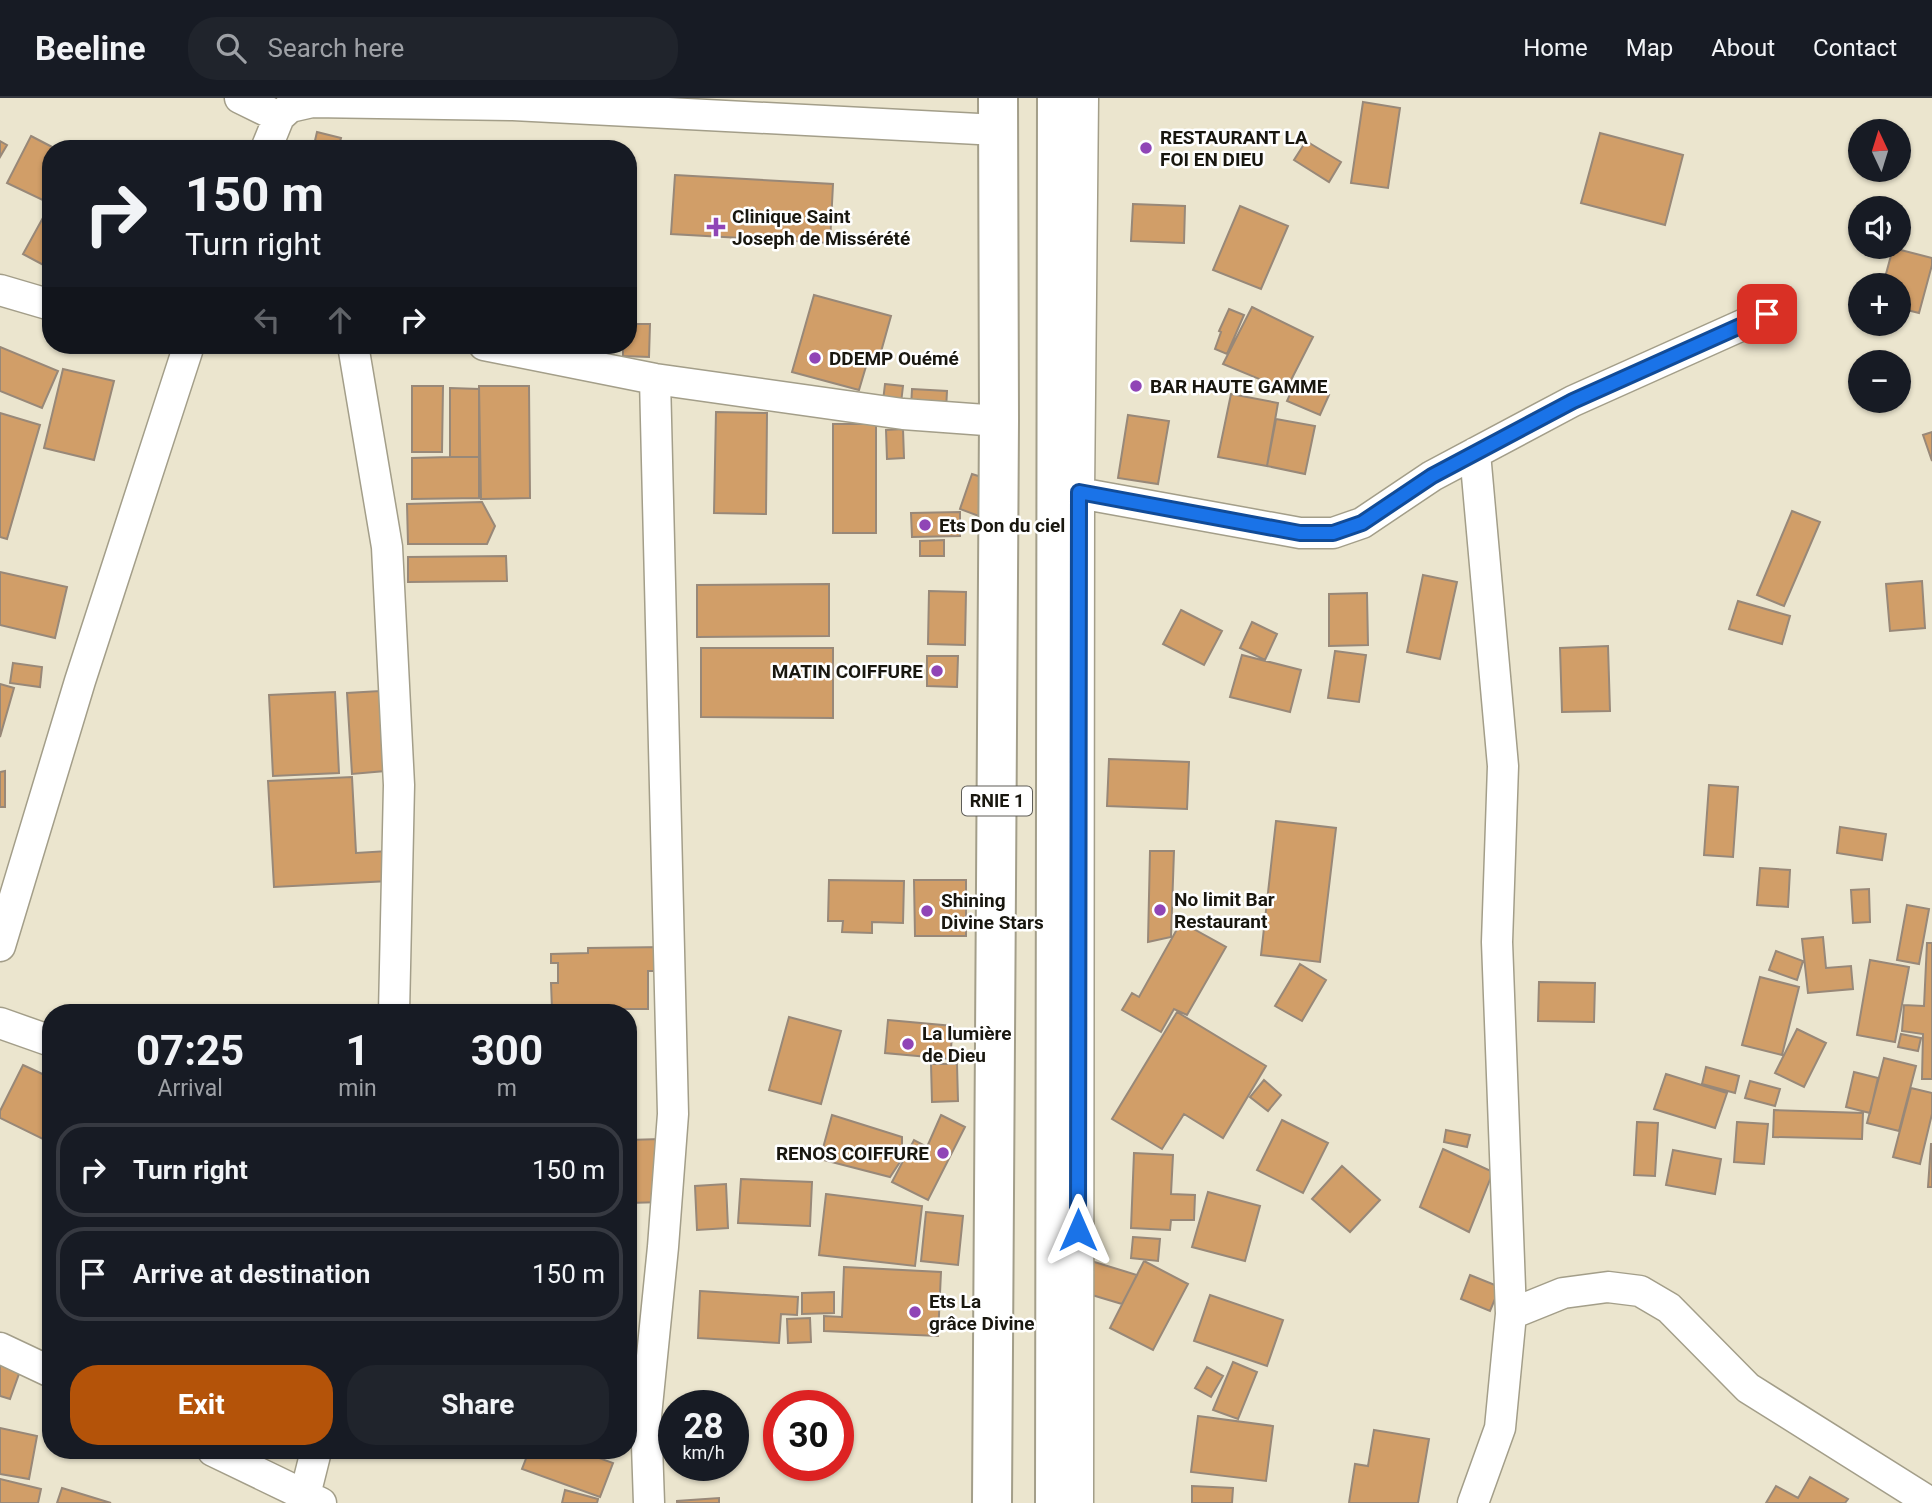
<!DOCTYPE html>
<html lang="en">
<head>
<meta charset="utf-8">
<style>
  :root { --surface:#171b24; --page:#20242c; --text:#f1f3f6; --muted:#9ea1a6; --line:#363941; --accent:#b45309 }
  body { margin:0; font-family:Roboto,sans-serif; background:var(--page); color:var(--text); height:100vh; display:flex; flex-direction:column; font-size:26px; white-space:nowrap }
  * { box-sizing:border-box; margin:0 }
  p { font-size:23px; color:var(--muted) }
  .icon { flex:none; width:38px; height:38px; fill:none; stroke:currentColor; stroke-width:2; stroke-linecap:round; stroke-linejoin:round }
  .map { position:relative; flex:1; overflow:hidden }
  .panel { position:absolute; left:42px; top:906px; width:595px; height:455px; display:flex; flex-direction:column; background:var(--surface); border-radius:28px; box-shadow:0 2px 5px #0004 }
  .panel>* { flex:none }
  .top-card { position:absolute; left:42px; top:42px; width:595px; height:214px; border-radius:28px; box-shadow:0 2px 5px #0004; background:#171b24; color:var(--text); overflow:hidden }
  .needle { width:46px; rotate:356deg }
  .tools { position:absolute; left:1848px; top:21px; display:grid; gap:14px }
  .tools a { display:grid; place-items:center; width:63px; height:63px; border-radius:50%; background:var(--surface); box-shadow:0 2px 5px #0004; font-size:35px }
  .speed { position:absolute; left:658px; top:1292px; display:flex; gap:14px; font-size:35px; font-weight:700; text-align:center }
  .speed>* { display:grid; place-content:center; width:91px; height:91px; border-radius:50%; background:var(--surface); box-shadow:0 2px 5px #0004; line-height:1 }
  .speed small { font-size:18px; font-weight:400 }
  .speed .limit { border:10px solid #d22; background:#fff; color:#111 }
  .pin { position:absolute; display:grid; place-items:center; width:60px; height:60px; color:#fff; margin:-30px; border-radius:14px; box-shadow:0 4px 10px #0006 }
  .me { position:absolute; width:77px; margin:-38px; rotate:0deg; stroke-linejoin:round; filter:drop-shadow(0 0 5px #0008) }
  .turn { display:flex; align-items:center; gap:24px; height:147px; padding:0 28px; font-size:32px }
  .turn .icon { width:91px; height:91px; stroke-width:2.5 }
  .turn b { display:block; font-size:49px; line-height:60px }
  .lanes { display:flex; align-items:center; height:66px; padding:0 28px; background:#0003; justify-content:center; gap:35px; direction:ltr }
  .lanes .off { opacity:.35 }
  .eta { display:flex; justify-content:space-evenly; align-items:center; height:119px; text-align:center }
  .eta b { font-size:42px; font-weight:700; line-height:49px }
  .cta { display:flex; gap:14px; margin-top:auto; padding:14px 28px }
  .cta a { flex:1; height:80px; border-radius:28px; background:var(--accent); color:#fff; font-size:28px; font-weight:700; line-height:80px; text-align:center }
  .cta a+a { background:var(--page); color:var(--text) }
  ul { padding:0; list-style:none }
  li { display:flex; align-items:center; gap:21px; height:94px; margin:0 14px 10px; padding:0 14px; border:4px solid var(--line); border-radius:28px }
  li div { flex:1 }
  li b { display:block; font-size:26px }
  li em { font-style:normal }
  header { display:flex; align-items:center; gap:42px; box-sizing:border-box; height:98px; padding:0 35px; background:var(--surface); border-bottom:2px solid var(--line) }
  header strong { font-size:33px }
  nav { display:flex; gap:38px; margin-inline-start:auto; font-size:24px }
  .search { width:490px; height:63px; background:var(--page); display:flex; align-items:center; gap:18px; box-sizing:border-box; padding:0 24px; border-radius:28px; color:var(--muted); font-size:26px }
  .map>svg:first-child { display:block }
</style>
</head>
<body>
<header>
<strong>Beeline</strong>
<div class="search"><svg class="icon" aria-label="search" viewBox="0 0 24 24"><circle cx="10" cy="10" r="6"/><path d="M15 15l6 6"/></svg>Search here</div>
<nav><a>Home</a><a>Map</a><a>About</a><a>Contact</a></nav>
</header>
<div class="map">
<svg width="1932" height="1405" viewBox="0 0 1932 1405">
  <rect width="100%" height="100%" fill="#ebe5ce"/>
  <path fill="#d19e68" stroke="#988878" stroke-width="2" d="M1363 4 1400 10 1388 90 1351 85Z
    M317 34 341 40 338 51H313Z
    M1600 35 1683 57 1665 127 1581 105Z
    M31 38 56 51H51V106L7 85Z
    M0 43 7 47 0 59Z
    M1306 43 1341 64 1329 84 1294 62Z
    M675 77 833 86 830 145 671 136Z
    M1133 106 1185 108 1184 145 1131 143Z
    M1240 108 1288 128 1261 191 1213 172Z
    M45 116 51 119V171L23 156Z
    M1893 150 1932 160V167L1919 215 1899 210V187H1883Z
    M814 197 891 218 877 268 867 265 859 292 792 274Z
    M1252 209 1313 239 1286 292 1223 266Z
    M1229 211 1244 217 1227 256 1215 251 1221 234 1219 233Z
    M628 226H650L649 259 623 258V247H628Z
    M0 249 58 273 42 310 0 293Z
    M63 271 114 283 94 362 44 350Z
    M1296 283 1329 297 1320 317 1287 303Z
    M885 286 903 288 901 305 883 303Z
    M412 288H443L442 354H412Z
    M479 288H529L530 400 481 401Z
    M450 290 479 291V359H450Z
    M912 291 947 293 946 312 911 310Z
    M1231 296 1278 305 1267 368 1218 359Z
    M716 314 767 315 766 416 714 415Z
    M0 315 40 327 7 441 0 439Z
    M1128 317 1169 323 1158 386 1118 380Z
    M1276 321 1315 328 1305 376 1267 368Z
    M833 326H876V435H833Z
    M903 331 904 360 887 361 886 332Z
    M1932 334V363L1923 337Z
    M450 359H479V400L412 401V360Z
    M972 376 997 384 984 420 960 411Z
    M482 404 495 428 487 446H408L407 406Z
    M1792 413 1820 424 1784 508 1757 497Z
    M960 414V438L912 439 911 415Z
    M944 442V458H920V443Z
    M506 458 507 483 408 484V459Z
    M0 474 67 489 55 540 0 527Z
    M1423 477 1457 484 1440 561 1407 554Z
    M1922 483 1925 530 1890 533 1886 486Z
    M829 486V538L697 539V487Z
    M929 493 966 494 965 547 928 546Z
    M1367 495 1368 547 1329 548V496Z
    M1738 503 1790 518 1782 546 1729 531Z
    M1181 512 1222 533 1204 567 1163 546Z
    M1252 524 1277 536 1265 562 1240 550Z
    M1608 548 1610 613 1562 614 1560 550Z
    M701 550H833V620L701 619Z
    M1335 553 1366 557 1359 604 1328 600Z
    M1242 557 1301 572 1290 614 1230 599Z
    M927 558H958L957 589 927 588Z
    M13 565 42 569 40 589 10 585Z
    M0 586 14 590 0 639Z
    M380 593 385 673 352 676 347 595Z
    M335 594 339 675 273 678 269 597Z
    M1109 661 1189 664 1187 711 1107 708Z
    M5 673V709H0V674Z
    M352 679 356 755 388 753 389 783 274 789 268 683Z
    M1709 687 1738 689 1733 759 1704 757Z
    M1276 723 1336 730 1320 864 1261 857Z
    M1840 729 1886 736 1882 762 1837 755Z
    M1150 753H1174L1171 839 1148 844Z
    M1760 770 1790 772 1788 809 1757 807Z
    M829 782 904 783 903 825 872 824V835L842 834 843 823H828Z
    M914 782H966V838H915Z
    M1869 791 1870 824 1853 825 1851 792Z
    M1907 807 1929 811 1919 866 1897 862Z
    M1181 824 1226 849 1187 917 1174 911 1161 934 1122 912 1132 895 1139 899Z
    M1823 839 1826 870 1851 868 1853 891 1808 895 1802 841Z
    M1927 845H1932V981H1922L1923 936 1902 933 1904 907 1924 908Z
    M665 849V873H648V911H552L551 885H558V865H551V856L588 855V850Z
    M1776 853 1803 863 1797 882 1769 872Z
    M1870 862 1909 869 1895 944 1857 937Z
    M1300 866 1326 882 1302 923 1275 908Z
    M1760 879 1799 889 1782 957 1742 947Z
    M1539 884 1595 885 1594 924 1538 923Z
    M1177 914 1266 968 1223 1040 1184 1016 1162 1051 1112 1021Z
    M789 919 841 933 821 1006 769 992Z
    M888 922 953 928 950 961 885 955Z
    M1797 931 1826 945 1804 989 1775 975Z
    M1901 936 1921 940 1918 953 1898 949Z
    M1884 960 1916 968 1899 1033 1867 1025Z
    M931 966H957L958 1003 932 1004Z
    M23 967 51 980V1045L0 1020V1013Z
    M1706 969 1739 978 1735 995 1702 986Z
    M1854 974 1878 980 1870 1015 1846 1009Z
    M1666 976 1727 995 1715 1030 1654 1011Z
    M1264 982 1281 997 1268 1013 1250 999Z
    M1750 983 1780 991 1775 1008 1745 1000Z
    M1911 990 1932 995V1016L1920 1066 1893 1059Z
    M1774 1012 1863 1015 1862 1041 1773 1039Z
    M832 1017 902 1039V1061L890 1079 820 1061Z
    M941 1017 965 1029 928 1102 892 1084 914 1042 927 1049Z
    M1282 1022 1328 1045 1303 1095 1257 1072Z
    M1637 1024 1658 1025 1655 1078 1634 1077Z
    M1737 1024 1768 1026 1764 1066 1734 1064Z
    M1446 1032 1470 1037 1467 1049 1444 1044Z
    M661 1041 663 1104 628 1105V1042Z
    M1931 1046H1932V1089H1928Z
    M1443 1051 1493 1074 1469 1134 1420 1109Z
    M1673 1052 1721 1061 1715 1096 1666 1087Z
    M1134 1055 1173 1057 1171 1096 1195 1097 1194 1122H1171L1170 1132 1131 1130Z
    M1342 1068 1380 1102 1350 1134 1312 1101Z
    M741 1081 812 1084 810 1128 738 1125Z
    M726 1086 728 1130 697 1132 695 1088Z
    M1208 1094 1260 1108 1245 1163 1192 1149Z
    M826 1096 922 1108 915 1168 819 1157Z
    M926 1114 963 1118 958 1167 921 1163Z
    M1133 1139 1160 1141 1158 1163 1131 1160Z
    M1091 1163 1137 1177 1122 1206 1082 1194Z
    M1144 1163 1188 1186 1153 1252 1110 1230Z
    M844 1169 941 1174 938 1238 824 1233V1218L842 1219Z
    M1470 1177 1500 1189 1490 1213 1461 1201Z
    M700 1193 798 1199 797 1217 781 1216 779 1245 698 1240Z
    M834 1194V1215L802 1216V1195Z
    M1210 1197 1283 1222 1267 1268 1194 1243Z
    M810 1220 811 1244 788 1245 787 1221Z
    M1233 1264 1257 1274 1238 1321 1213 1312Z
    M0 1265 20 1273 10 1301 0 1298Z
    M1207 1269 1223 1278 1211 1299 1195 1290Z
    M1198 1318 1273 1328 1266 1383 1191 1374Z
    M0 1330 37 1338 29 1381 0 1376Z
    M1374 1332 1429 1341 1418 1405H1349L1355 1366 1368 1368Z
    M529 1353H580L613 1365 600 1399 522 1371Z
    M1810 1379 1848 1401 1845 1405H1766L1776 1388 1798 1400Z
    M0 1381 41 1391 38 1405H0Z
    M1192 1388 1233 1390 1232 1405H1192Z
    M62 1390 111 1405H57Z
    M565 1392 598 1401 597 1405H562Z
    M719 1400V1405H677V1403Z"/>
  <g fill="none" stroke-linecap="round" stroke-linejoin="round">
    <defs>
      <path id="minor" d="M240 0 279 19
        M266 51 279 19 290 9 312 4 513 7 998 32
        M0 192 51 207
        M353 247 387 449 399 687 394 915
        M484 247 655 281 903 316 999 323
        M1064 384 1079 395 1300 435H1333L1362 425 1432 378 1573 303 1767 216
        M0 848 80 583 189 247
        M0 925 51 943
        M1511 1216 1563 1195 1608 1189 1640 1193 1669 1210 1748 1290 1931 1405
        M0 1250 51 1274
        M213 1353 321 1405
        M305 1397 316 1353
        M649 1405 646 1318 663 1149 673 1016 655 281
        M1078 1405 1079 395 1083 0
        M1473 1405 1500 1330 1511 1216 1497 844 1503 668 1475 355"/>
      <path id="trunk" d="M992 1405 999 323 998 0
        M1055 1405 1057 0"/>
    </defs>
    <use href="#minor" stroke="#a39e89" stroke-width="33"/>
    <use href="#trunk" stroke="#a39e89" stroke-width="42"/>
    <use href="#minor" stroke="#fff" stroke-width="30"/>
    <use href="#trunk" stroke="#fff" stroke-width="38"/>
  </g>
  <g fill="none" stroke-linecap="round" stroke-linejoin="round">
    <defs>
      <path id="route" d="M1078 1132 1079 394 1300 435H1333L1362 425 1432 378 1573 303 1767 216"/>
    </defs>
    <use href="#route" stroke="#114b97" stroke-width="18"/>
    <use href="#route" stroke="#1a73e8" stroke-width="12"/>
  </g>
  <g fill="#9045b6" stroke="#fff" stroke-width="2.5">
    <circle cx="1146" cy="50" r="7"/>
    <path d="M712.5 118.5h7v7h7v7h-7v7h-7v-7h-7v-7h7z"/>
    <circle cx="815" cy="260" r="7"/>
    <circle cx="1136" cy="288" r="7"/>
    <circle cx="925" cy="427" r="7"/>
    <circle cx="937" cy="573" r="7"/>
    <circle cx="1160" cy="812" r="7"/>
    <circle cx="927" cy="813" r="7"/>
    <circle cx="908" cy="946" r="7"/>
    <circle cx="943" cy="1055" r="7"/>
    <circle cx="915" cy="1214" r="7"/>
  </g>
  <g text-anchor="middle" stroke-width="5" stroke-linejoin="round" paint-order="stroke">
    <rect fill="#fff" stroke="#5e5d57" stroke-width="2" x="962" y="688.5" width="70" height="29" rx="5"/>
    <g font-size="18" font-weight="bold" fill="#19170f">
      <text x="997" y="709">RNIE 1</text>
    </g>
    <g font-size="19" font-weight="bold" fill="#19170f" stroke="#fff" text-anchor="start">
      <text x="1160" y="46">RESTAURANT LA<tspan x="1160" dy="22">FOI EN DIEU</tspan></text>
      <text x="732" y="125">Clinique Saint<tspan x="732" dy="22">Joseph de Missérété</tspan></text>
      <text x="829" y="267">DDEMP Ouémé</text>
      <text x="1150" y="295">BAR HAUTE GAMME</text>
      <text x="939" y="434">Ets Don du ciel</text>
      <text x="923" y="580" text-anchor="end">MATIN COIFFURE</text>
      <text x="1174" y="808">No limit Bar<tspan x="1174" dy="22">Restaurant</tspan></text>
      <text x="941" y="809">Shining<tspan x="941" dy="22">Divine Stars</tspan></text>
      <text x="922" y="942">La lumière<tspan x="922" dy="22">de Dieu</tspan></text>
      <text x="929" y="1062" text-anchor="end">RENOS COIFFURE</text>
      <text x="929" y="1210">Ets La<tspan x="929" dy="22">grâce Divine</tspan></text>
    </g>
  </g>
</svg>
<div class="tools">
<a><svg class="needle" viewBox="-14 -14 28 28"><path d="M0-13l5 13h-10z" fill="#e53935"/><path d="M0 13l5-13h-10z" fill="#9ea1a6"/></svg></a>
<a><svg class="icon" aria-label="sound" viewBox="0 0 24 24"><path d="M4 9h4l5-4v14l-5-4H4zM17 9q2 3 0 6"/></svg></a>
<a>+</a>
<a>−</a>
</div>
<div class="speed"><div>28<small>km/h</small></div><div class="limit">30</div></div>
<div class="pin" style="left:1767px;top:216px;background:#d93025"><svg class="icon" aria-label="arrive" viewBox="0 0 24 24"><path d="M6 21V4h12l-3 4 3 4H6"/></svg></div>
<svg class="me" style="left:1078px;top:1132px" viewBox="-20 -20 40 40"><path d="M0-17L14 15 0 8-14 15z" fill="#1a73e8" stroke="#fff" stroke-width="4"/></svg>
<div class="top-card">
<div class="turn"><svg class="icon" aria-label="right" viewBox="0 0 24 24"><path d="M7 20v-9h11M14 6l5 5-5 5"/></svg><div><b>150 m</b>Turn right</div></div>
<div class="lanes"><svg class="icon off" aria-label="left" viewBox="0 0 24 24"><path d="M17 20v-9H6M10 6l-5 5 5 5"/></svg><svg class="icon off" aria-label="ahead" viewBox="0 0 24 24"><path d="M12 20V5M6 11l6-6 6 6"/></svg><svg class="icon" aria-label="right" viewBox="0 0 24 24"><path d="M7 20v-9h11M14 6l5 5-5 5"/></svg></div>
</div>
<section class="panel">
<div class="eta">
<div><b>07:25</b><p>Arrival</p></div>
<div><b>1</b><p>min</p></div>
<div><b>300</b><p>m</p></div>
</div>
<ul>
<li><svg class="icon" aria-label="right" viewBox="0 0 24 24"><path d="M7 20v-9h11M14 6l5 5-5 5"/></svg><div><b>Turn right</b></div><em>150 m</em></li>
<li><svg class="icon" aria-label="arrive" viewBox="0 0 24 24"><path d="M6 21V4h12l-3 4 3 4H6"/></svg><div><b>Arrive at destination</b></div><em>150 m</em></li>
</ul>
<div class="cta"><a>Exit</a><a>Share</a></div>
</section>
</div>
</body>
</html>
